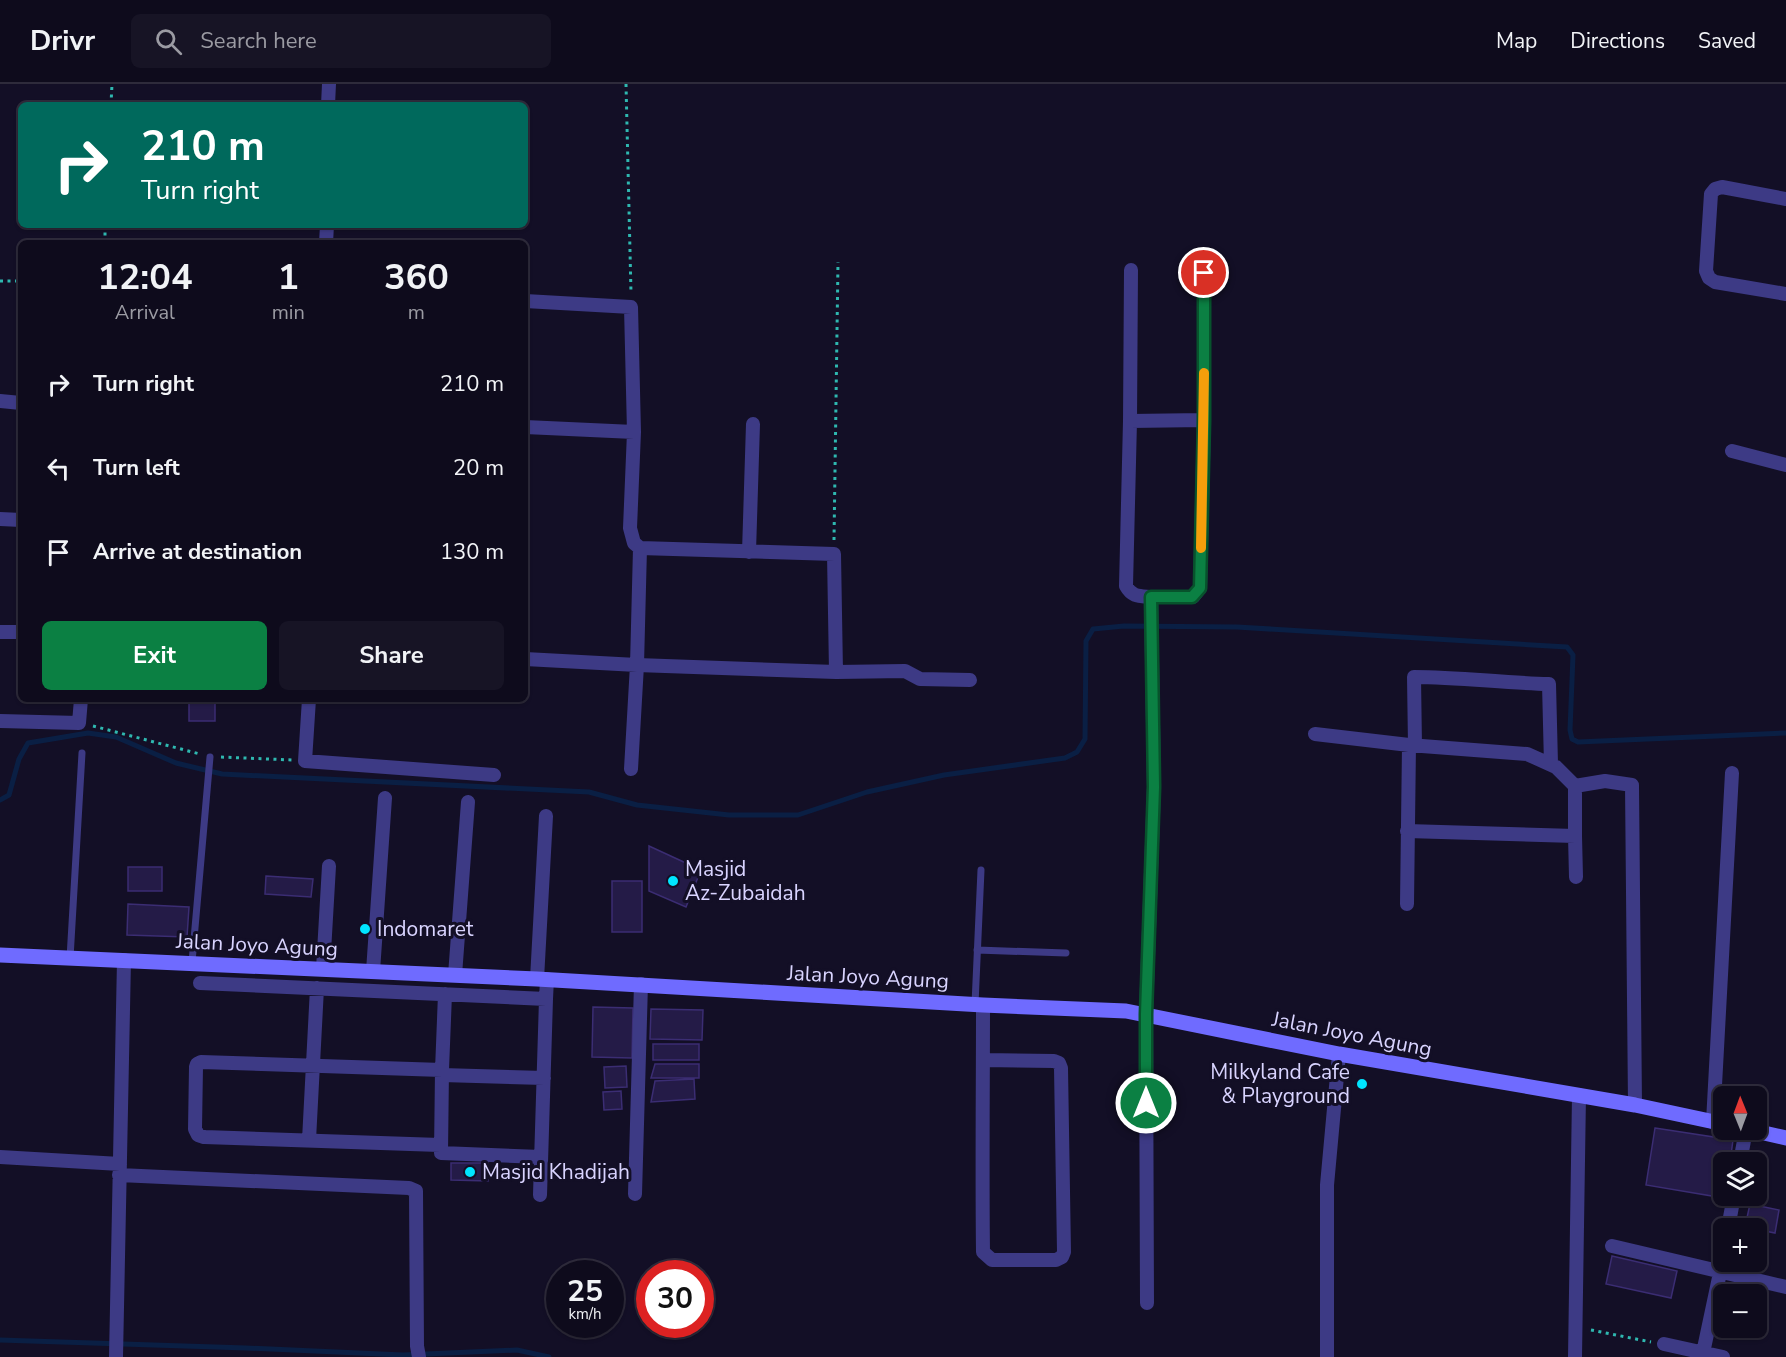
<!DOCTYPE html>
<html lang="en">
<head>
<meta charset="utf-8">
<style>
  :root { --surface:#0e0b1c; --page:#171425; --text:#f1f3f6; --muted:#9b9ba3; --line:#2e2b3b; --accent:#0b8043 }
  body { margin:0; font-family:"Nunito Sans",sans-serif; background:var(--page); color:var(--text); height:100vh; display:flex; flex-direction:column; font-size:22px; white-space:nowrap }
  * { box-sizing:border-box; margin:0 }
  p { font-size:20px; color:var(--muted) }
  .icon { flex:none; width:33px; height:33px; fill:none; stroke:currentColor; stroke-width:2; stroke-linecap:round; stroke-linejoin:round }
  .map { position:relative; flex:1; overflow:hidden }
  .panel { position:absolute; left:18px; top:156px; width:510px; height:462px; display:flex; flex-direction:column; background:var(--surface); border-radius:9px; box-shadow:0 2px 4px #0004,0 0 0 2px var(--line) }
  .panel>* { flex:none }
  .guide { position:absolute; left:18px; top:18px; width:510px; height:126px; border-radius:9px; box-shadow:0 2px 4px #0004,0 0 0 2px var(--line); background:#00695c; color:#fff; overflow:hidden }
  .needle { width:39px; rotate:359deg }
  .fabs { position:absolute; left:1713px; top:1002px; display:grid; gap:12px }
  .fabs a { display:grid; place-items:center; width:54px; height:54px; border-radius:9px; background:var(--surface); box-shadow:0 2px 4px #0004,0 0 0 2px var(--line); font-size:30px }
  .speed { position:absolute; left:546px; top:1176px; display:flex; gap:12px; font-size:30px; font-weight:700; text-align:center }
  .speed>* { display:grid; place-content:center; width:78px; height:78px; border-radius:50%; background:var(--surface); box-shadow:0 2px 4px #0004,0 0 0 2px var(--line); line-height:1 }
  .speed small { font-size:15px; font-weight:400 }
  .speed .limit { border:9px solid #d22; background:#fff; color:#111 }
  .pin { position:absolute; display:grid; place-items:center; width:51px; height:51px; color:#fff; margin:-26px; border:3px solid #fff; border-radius:50%; box-shadow:0 2px 6px #0007 }
  .me { position:absolute; width:66px; margin:-33px; rotate:0deg; stroke-linejoin:round; filter:drop-shadow(0 0 4px #0008) }
  .turn { display:flex; align-items:center; gap:21px; height:126px; padding:0 24px; font-size:27px }
  .turn .icon { width:78px; height:78px; stroke-width:2.5 }
  .turn b { display:block; font-size:42px; line-height:51px }
  .eta { display:flex; justify-content:space-evenly; align-items:center; height:102px; text-align:center }
  .eta b { font-size:36px; font-weight:700; line-height:42px }
  .button { display:flex; gap:12px; margin-top:auto; padding:12px 24px }
  .button a { flex:1; height:69px; border-radius:9px; background:var(--accent); color:#fff; font-size:24px; font-weight:700; line-height:69px; text-align:center }
  .button a+a { background:var(--page); color:var(--text) }
  ul { padding:0; list-style:none }
  li { display:flex; align-items:center; gap:18px; height:84px; padding:0 24px }
  li div { flex:1 }
  li b { display:block; font-size:22px }
  li em { font-style:normal }
  header { display:flex; align-items:center; gap:36px; box-sizing:border-box; height:84px; padding:0 30px; background:var(--surface); border-bottom:2px solid var(--line) }
  header strong { font-size:28px }
  nav { display:flex; gap:33px; margin-inline-start:auto; font-size:21px }
  .search { width:420px; height:54px; background:var(--page); display:flex; align-items:center; gap:15px; box-sizing:border-box; padding:0 21px; border-radius:9px; color:var(--muted); font-size:22px }
  .map>svg:first-child { display:block }
</style>
</head>
<body>
<header>
<strong>Drivr</strong>
<div class="search"><svg class="icon" aria-label="search" viewBox="0 0 24 24"><circle cx="10" cy="10" r="6"/><path d="M15 15l6 6"/></svg>Search here</div>
<nav><a>Map</a><a>Directions</a><a>Saved</a></nav>
</header>
<div class="map">
<svg width="1786" height="1273" viewBox="0 0 1786 1273">
  <rect width="100%" height="100%" fill="#130f26"/>
  <g fill="none" stroke-linecap="round" stroke-linejoin="round">
    <path stroke="#0a1f44" stroke-width="5" d="M0 716 9 711 19 675 28 659 88 649 116 653 176 679 222 690 589 708 637 721 729 731H798L867 708 944 691 1065 674 1077 668 1085 655 1086 557 1093 545 1124 542 1237 543 1567 563 1573 571 1570 646 1572 655 1578 658 1786 649
      M0 1256 246 1264 403 1271 517 1266 549 1273"/>
  </g>
  <path fill="#241b47" stroke="#3b2d73" stroke-width="1.5" d="M189 615H215V637H189Z
    M649 762 701 786 686 823 649 807Z
    M128 783H162V807H128Z
    M266 792 313 795 311 813 265 810Z
    M612 797H642V848H612Z
    M128 820 189 823 187 853 127 851Z
    M593 923 633 924 632 974 592 973Z
    M651 925 703 926 702 956 650 955Z
    M653 960H699V976H653Z
    M655 980H699V994H651Z
    M626 982 627 1003 605 1004 604 983Z
    M694 995 695 1015 651 1018 655 997Z
    M621 1007 622 1025 604 1026 603 1008Z
    M1655 1044 1733 1056 1730 1078H1724V1114L1646 1101Z
    M451 1079H488V1097L451 1096Z
    M1750 1120 1779 1126 1775 1149 1745 1143Z
    M1612 1172 1677 1187 1671 1214 1606 1200Z"/>
  <g fill="none" stroke-linecap="round" stroke-linejoin="round">
    <path stroke="#2fb8b0" stroke-width="3" stroke-dasharray="3 4.5" stroke-linecap="butt" d="M626 0 631 209
      M111 21 112 0
      M105 159V141
      M0 197H21
      M834 456 838 178
      M93 642 200 670
      M221 673 292 676
      M1591 1246 1651 1258"/>
    <path stroke="#3d3a85" stroke-width="7" d="M977 866 1066 869
      M70 874 82 669
      M192 878 210 673
      M975 920 981 786"/>
    <path stroke="#3d3a85" stroke-width="14" d="M328 21 329 0
      M1786 115 1722 103 1715 105 1711 110 1706 187 1709 194 1715 198 1786 210
      M326 159 327 141
      M525 217 631 223 634 348
      M0 317 21 319
      M1130 337 1131 186
      M525 343 634 348 630 444 634 459 640 464 834 470 836 588
      M1732 367 1786 381
      M0 435 21 436
      M749 468 753 340
      M1151 513H1193L1200 504 1204 336V189
      M0 548H21
      M525 575 637 581 836 588 905 587 920 595 970 596
      M309 615 305 677 494 691
      M0 637 79 639 81 615
      M1315 650 1409 661 1527 670 1556 683 1575 702V752L1407 747
      M1415 662 1414 593C1459 593 1504 599 1549 600L1551 680
      M631 685 637 581 640 464
      M1575 702 1605 697 1632 701 1635 1021
      M1575 752 1576 793
      M1407 820 1409 661
      M323 885 329 782
      M373 887 385 714
      M455 891 468 718
      M537 895 546 732
      M200 899 546 915 547 895
      M983 976 1054 977 1059 979 1061 984 1064 1168 1062 1173 1056 1176H992L983 1168C982 1085 983 1003 983 921
      M442 986 445 910
      M442 991 544 994
      M1713 1038 1732 689
      M309 1056 317 904
      M440 1061 204 1053 198 1051 195 1045 196 983 197 980 201 978 442 986 441 1069 541 1073
      M0 1073 120 1080
      M1740 1078 1746 1046
      M119 1091 409 1104 416 1107 417 1262 419 1273
      M635 1110 641 900
      M540 1111 546 915
      M1728 1144 1734 1112
      M1612 1162 1786 1203
      M1147 1219 1146 930 1154 703 1151 513C1139 512 1132 513 1126 502L1130 337 1204 336
      M1664 1260 1723 1273
      M1703 1269 1724 1170
      M116 1273 124 876
      M1327 1273V1101L1339 970
      M1575 1273 1579 1011"/>
    <path stroke="#6f6bff" stroke-width="15" d="M0 871 537 895 983 921 1126 927 1339 970 1635 1021 1724 1040
      M1751 1046 1786 1054"/>
  </g>
  <g fill="none" stroke-linecap="round" stroke-linejoin="round">
    <defs>
      <path id="route" d="M1146 1019V930L1154 703 1151 513H1192L1200 504 1204 336V189"/>
    </defs>
    <use href="#route" stroke="#07532c" stroke-width="15"/>
    <use href="#route" stroke="#0b8043" stroke-width="10"/>
    <path stroke="#f59e0b" stroke-width="10" d="M1201 464 1204 289"/>
  </g>
  <g fill="#00e5ff" stroke="#130f26" stroke-width="2">
    <circle cx="673" cy="797" r="6"/>
    <circle cx="365" cy="845" r="6"/>
    <circle cx="1362" cy="1000" r="6"/>
    <circle cx="470" cy="1088" r="6"/>
  </g>
  <g text-anchor="middle" stroke-width="6" stroke-linejoin="round" paint-order="stroke">
    <g font-size="21" fill="#d9d4ff" stroke="#130f26" text-anchor="start">
      <text x="685" y="792">Masjid<tspan x="685" dy="24">Az-Zubaidah</tspan></text>
      <text x="377" y="852">Indomaret</text>
      <text x="1350" y="995" text-anchor="end">Milkyland Cafe<tspan x="1350" dy="24">&amp; Playground</tspan></text>
      <text x="482" y="1095">Masjid Khadijah</text>
    </g>
    <g font-size="21" fill="#d9d4ff" stroke="#130f26">
      <text transform="translate(257 861) rotate(3)" y="7">Jalan Joyo Agung</text>
      <text transform="translate(868 893) rotate(3)" y="7">Jalan Joyo Agung</text>
      <text transform="translate(1352 950) rotate(11)" y="7">Jalan Joyo Agung</text>
    </g>
  </g>
</svg>
<div class="fabs">
<a><svg class="needle" viewBox="-14 -14 28 28"><path d="M0-13l5 13h-10z" fill="#e53935"/><path d="M0 13l5-13h-10z" fill="#9b9ba3"/></svg></a>
<a><svg class="icon" aria-label="layers" viewBox="0 0 24 24"><path d="M12 4l9 5-9 5-9-5zM3 14l9 5 9-5"/></svg></a>
<a>+</a>
<a>−</a>
</div>
<div class="speed"><div>25<small>km/h</small></div><div class="limit">30</div></div>
<div class="pin" style="left:1204px;top:189px;background:#d93025"><svg class="icon" aria-label="arrive" viewBox="0 0 24 24"><path d="M6 21V4h12l-3 4 3 4H6"/></svg></div>
<svg class="me" style="left:1146px;top:1019px" viewBox="-20 -20 40 40"><circle r="17" fill="#0b8043" stroke="#fff" stroke-width="3"/><path d="M0-11L8 9 0 5-8 9z" fill="#fff"/></svg>
<div class="guide">
<div class="turn"><svg class="icon" aria-label="right" viewBox="0 0 24 24"><path d="M7 20v-9h11M14 6l5 5-5 5"/></svg><div><b>210 m</b>Turn right</div></div>
</div>
<section class="panel">
<div class="eta">
<div><b>12:04</b><p>Arrival</p></div>
<div><b>1</b><p>min</p></div>
<div><b>360</b><p>m</p></div>
</div>
<ul>
<li><svg class="icon" aria-label="right" viewBox="0 0 24 24"><path d="M7 20v-9h11M14 6l5 5-5 5"/></svg><div><b>Turn right</b></div><em>210 m</em></li>
<li><svg class="icon" aria-label="left" viewBox="0 0 24 24"><path d="M17 20v-9H6M10 6l-5 5 5 5"/></svg><div><b>Turn left</b></div><em>20 m</em></li>
<li><svg class="icon" aria-label="arrive" viewBox="0 0 24 24"><path d="M6 21V4h12l-3 4 3 4H6"/></svg><div><b>Arrive at destination</b></div><em>130 m</em></li>
</ul>
<div class="button"><a>Exit</a><a>Share</a></div>
</section>
</div>
</body>
</html>
